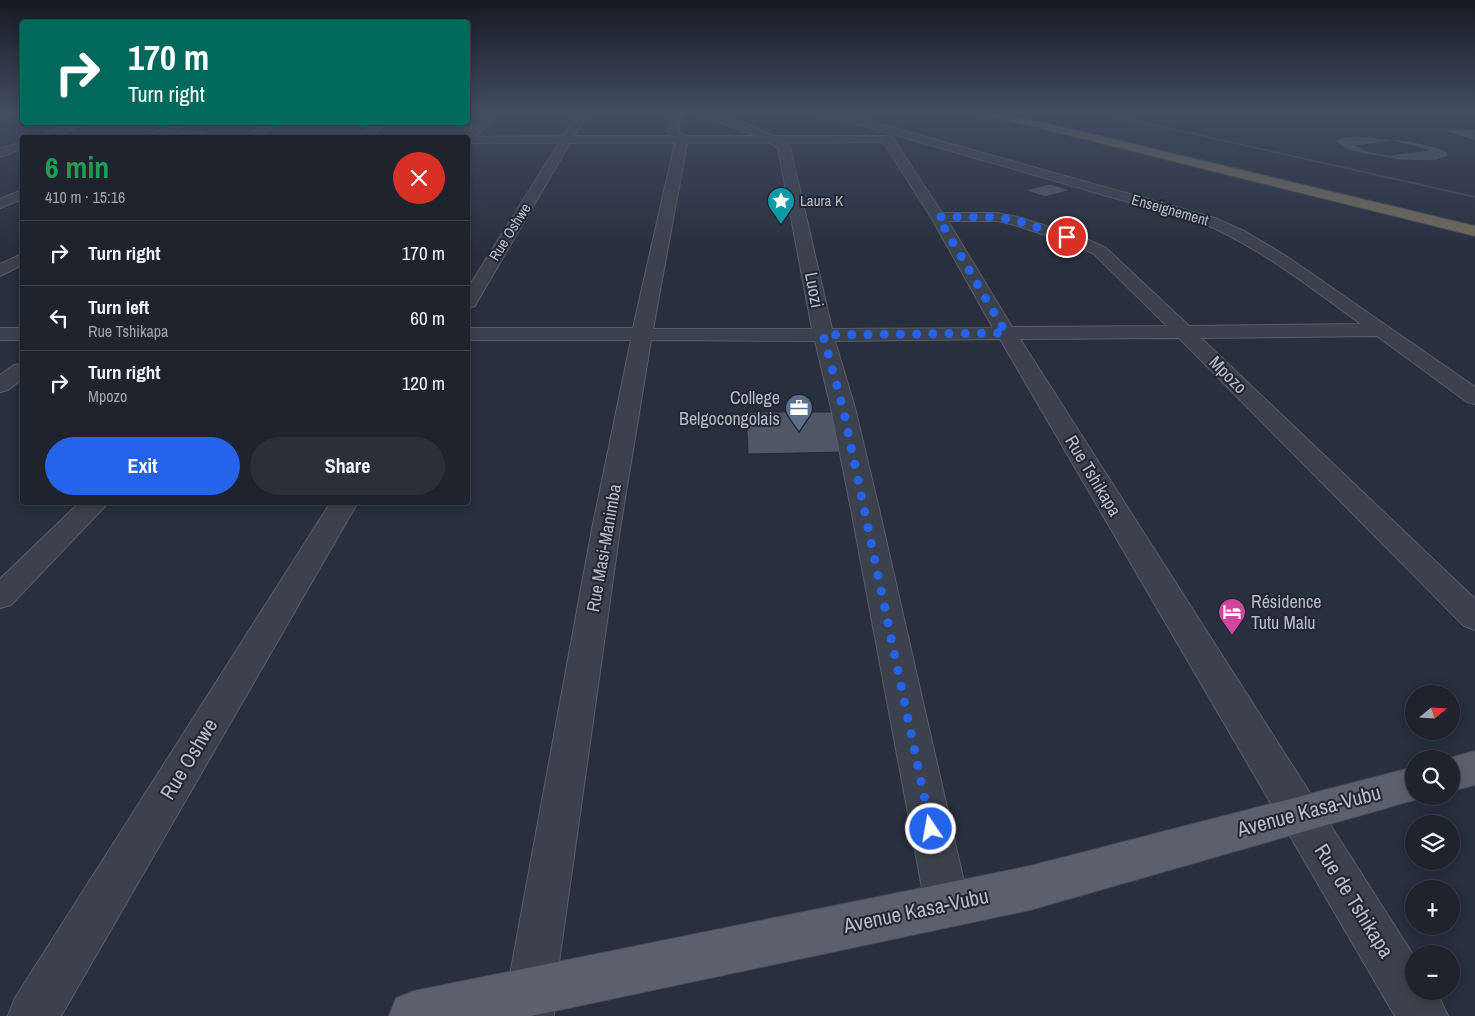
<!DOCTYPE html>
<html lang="en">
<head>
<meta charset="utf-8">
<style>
  :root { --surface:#1e232e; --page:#2b2f3a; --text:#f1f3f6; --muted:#a1a4aa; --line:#3c404a; --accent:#2563eb }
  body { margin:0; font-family:"Archivo Narrow",sans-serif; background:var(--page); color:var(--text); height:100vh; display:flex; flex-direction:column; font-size:19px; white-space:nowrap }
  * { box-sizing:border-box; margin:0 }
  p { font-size:16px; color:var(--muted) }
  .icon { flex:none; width:28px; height:28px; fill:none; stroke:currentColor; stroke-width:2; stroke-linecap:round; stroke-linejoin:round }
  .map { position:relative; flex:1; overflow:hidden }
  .sheet { position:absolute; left:20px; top:135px; width:450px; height:370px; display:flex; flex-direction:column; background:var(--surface); border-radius:5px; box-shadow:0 2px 12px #0003,0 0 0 1px var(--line) }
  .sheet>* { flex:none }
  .top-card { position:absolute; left:20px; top:20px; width:450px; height:105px; border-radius:5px; box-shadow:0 2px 12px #0003,0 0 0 1px var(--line); background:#00695c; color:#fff; overflow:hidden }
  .needle { width:32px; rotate:72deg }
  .controls { position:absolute; left:1405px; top:685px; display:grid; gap:10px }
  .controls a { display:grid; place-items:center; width:55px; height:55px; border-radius:50%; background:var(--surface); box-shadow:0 2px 12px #0003,0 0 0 1px var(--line); font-size:25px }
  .pin { position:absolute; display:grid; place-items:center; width:42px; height:42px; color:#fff; margin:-21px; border:2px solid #fff; border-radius:50%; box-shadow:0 1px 5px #0007 }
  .me { position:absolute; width:55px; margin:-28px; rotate:348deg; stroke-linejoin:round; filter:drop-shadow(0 0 4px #0008) }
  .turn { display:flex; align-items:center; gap:18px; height:105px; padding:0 25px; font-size:22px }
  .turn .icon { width:65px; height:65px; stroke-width:2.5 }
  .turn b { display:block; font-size:35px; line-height:42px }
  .round { display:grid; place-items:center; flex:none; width:52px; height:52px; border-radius:26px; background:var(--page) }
  .summary { display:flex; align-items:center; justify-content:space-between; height:85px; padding:0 25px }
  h1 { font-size:30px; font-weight:700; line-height:38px; color:#1e9e55 }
  .cta { display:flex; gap:10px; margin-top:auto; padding:10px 25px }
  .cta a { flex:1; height:58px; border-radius:30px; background:var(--accent); color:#fff; font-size:20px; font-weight:700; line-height:58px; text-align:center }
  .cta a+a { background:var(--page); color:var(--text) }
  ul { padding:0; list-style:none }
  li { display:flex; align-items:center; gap:15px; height:65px; padding:0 25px; border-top:1px solid var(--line) }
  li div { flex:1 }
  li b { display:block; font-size:19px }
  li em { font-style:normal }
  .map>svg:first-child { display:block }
</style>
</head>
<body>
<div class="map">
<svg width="1475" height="1016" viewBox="0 0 1475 1016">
  <rect width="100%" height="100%" fill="#282f3d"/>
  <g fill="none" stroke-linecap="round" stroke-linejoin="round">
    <path fill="#404c64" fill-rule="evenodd" d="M1090 111H1095L1475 196V198Z"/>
  </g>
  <path fill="#4f5665" stroke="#232934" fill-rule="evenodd" d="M1475 129V141L1441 130Z
    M180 130 213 131 201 136 166 135Z
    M1357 136 1410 141 1439 148 1447 152 1449 156 1434 161 1401 160 1364 154 1349 150 1336 142 1338 139 1345 137ZM1393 141 1428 150 1390 155 1368 151 1356 146Z
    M1050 184 1071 190 1045 197 1024 190Z
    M746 412H840L848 452 748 454Z"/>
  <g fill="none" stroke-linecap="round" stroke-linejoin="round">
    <defs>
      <path id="minor" d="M6 111H21L0 119V113Z
        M489 111H500L475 137 563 136 579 111H589L574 136H671L668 133 669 123 675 111H685L679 123V132L685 136H757L695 113 694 111H709L747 124 774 136H888L892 137 942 213H997L1018 217 1084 238 1106 248 1189 326 1361 324C1311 288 1262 249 1205 224L819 113 818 111H833L1215 218 1246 232 1289 258 1475 387V404L1467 402 1377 336 1201 338 1475 599V630L1464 626 1179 338 1020 339 1414 956V991H1436L1448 1016H1395L1000 339 835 341 855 408 879 509 969 904 963 920 947 926 931 920 925 904 851 509 831 408 815 341 651 340 620 529 555 991 554 1016H504L507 991 592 529 631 340H468V328H633L675 143H570L477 302 475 306 468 308V288L559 143H468V138H462ZM883 142 931 217 993 328 832 329 790 147 785 143ZM687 143H770L778 148 812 329H653ZM948 221H997L1015 225 1072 244 1094 254 1167 326 1012 327Z
        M72 122H88L53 138H37Z
        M174 122H189L160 138H145Z
        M268 122H282L257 138H243Z
        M375 122H387L369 138H356Z
        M22 142V149L0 157V149Z
        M22 190V199L0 208V199Z
        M22 254V265L0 276V264Z
        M0 328H22V340H0Z
        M22 364V379L8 390 0 392V375L14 365Z
        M80 502H109L11 605 0 608V579Z
        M331 502H358L61 1016H8L15 998Z"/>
      <path id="major" d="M1475 751V785L1451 791V759H1446Z
        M1414 767V796H1428L1030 910 531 1016H389L396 998 414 991 1030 866Z"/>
      <path id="highway" d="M978 111H995L1475 226V236L979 113Z"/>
    </defs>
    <use href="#minor" stroke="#575d68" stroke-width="2"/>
    <use href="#major" stroke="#454b56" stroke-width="2"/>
    <use href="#highway" stroke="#444a55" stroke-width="2"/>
    <use href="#minor" fill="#3c424d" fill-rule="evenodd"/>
    <use href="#major" fill="#5a616d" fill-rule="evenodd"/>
    <use href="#highway" fill="#726b5a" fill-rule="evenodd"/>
  </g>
  <linearGradient id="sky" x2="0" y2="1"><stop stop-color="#161a22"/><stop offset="0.44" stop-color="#424d62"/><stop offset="1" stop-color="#424d62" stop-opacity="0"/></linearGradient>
  <rect width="1475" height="253" fill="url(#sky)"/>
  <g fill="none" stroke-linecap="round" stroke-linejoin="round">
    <path stroke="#2563eb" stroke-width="9" stroke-dasharray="0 16.2" d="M931 829 843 408 823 335 1006 333 938 217H997L1018 221 1067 237"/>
  </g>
  <defs>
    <symbol id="sight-pin" viewBox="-11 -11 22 30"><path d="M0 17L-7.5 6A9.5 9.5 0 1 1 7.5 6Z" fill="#0f9aa8" stroke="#212732"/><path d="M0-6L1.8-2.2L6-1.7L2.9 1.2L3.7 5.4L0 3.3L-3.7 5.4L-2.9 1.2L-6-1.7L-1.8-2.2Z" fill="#fff"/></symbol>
    <symbol id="office-pin" viewBox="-11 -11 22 30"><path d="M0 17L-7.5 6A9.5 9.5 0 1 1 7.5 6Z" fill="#5c6f8a" stroke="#212732"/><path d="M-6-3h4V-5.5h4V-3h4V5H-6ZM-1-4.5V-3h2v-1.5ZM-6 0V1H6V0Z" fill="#fff"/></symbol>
    <symbol id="hotel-pin" viewBox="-11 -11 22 30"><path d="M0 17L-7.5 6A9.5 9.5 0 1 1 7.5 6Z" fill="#d1479c" stroke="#212732"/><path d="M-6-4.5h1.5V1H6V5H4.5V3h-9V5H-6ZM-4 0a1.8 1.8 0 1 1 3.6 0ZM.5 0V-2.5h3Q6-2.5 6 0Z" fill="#fff"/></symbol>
  </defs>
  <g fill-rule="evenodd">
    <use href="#sight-pin" x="765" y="185" width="32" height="43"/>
    <use href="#office-pin" x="783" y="392" width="32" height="43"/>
    <use href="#hotel-pin" x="1216" y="596" width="32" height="43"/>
  </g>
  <g text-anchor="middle" stroke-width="4" stroke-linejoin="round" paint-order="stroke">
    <g font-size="15" fill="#b8bdc8" stroke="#212732" text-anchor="start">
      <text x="800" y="206">Laura K</text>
    </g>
    <g font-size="15" fill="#b8bdc8" stroke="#212732">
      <text transform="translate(1170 210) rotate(16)" y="5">Enseignement</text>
      <text transform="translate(510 232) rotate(-58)" y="5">Rue Oshwe</text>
    </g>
    <g font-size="18" fill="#b8bdc8" stroke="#212732">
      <text transform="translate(814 290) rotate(79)" y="6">Luozi</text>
      <text transform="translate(1228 375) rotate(45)" y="6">Mpozo</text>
      <text transform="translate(1093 476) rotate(59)" y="6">Rue Tshikapa</text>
      <text transform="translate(604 548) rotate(-80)" y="6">Rue Masi-Manimba</text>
    </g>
    <g font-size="18" fill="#b8bdc8" stroke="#212732" text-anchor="end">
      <text x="780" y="404">College<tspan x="780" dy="21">Belgocongolais</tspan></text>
      <text x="1251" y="608" text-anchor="start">Résidence<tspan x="1251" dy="21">Tutu Malu</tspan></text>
    </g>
    <g font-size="21" fill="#b8bdc8" stroke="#212732">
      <text transform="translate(189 759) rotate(-59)" y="7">Rue Oshwe</text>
      <text transform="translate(1309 811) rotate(-15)" y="7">Avenue Kasa-Vubu</text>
      <text transform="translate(1354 901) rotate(58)" y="7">Rue de Tshikapa</text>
      <text transform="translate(916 911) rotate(-12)" y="7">Avenue Kasa-Vubu</text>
    </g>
  </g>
</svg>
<div class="controls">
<a><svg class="needle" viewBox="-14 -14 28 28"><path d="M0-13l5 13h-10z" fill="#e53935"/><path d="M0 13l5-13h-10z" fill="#a1a4aa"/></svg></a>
<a><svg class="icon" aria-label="search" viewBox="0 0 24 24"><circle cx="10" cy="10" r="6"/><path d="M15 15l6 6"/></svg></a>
<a><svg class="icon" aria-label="layers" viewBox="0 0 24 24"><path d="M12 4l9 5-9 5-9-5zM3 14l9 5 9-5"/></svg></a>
<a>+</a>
<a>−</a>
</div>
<div class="pin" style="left:1067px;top:237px;background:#d93025"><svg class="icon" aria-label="arrive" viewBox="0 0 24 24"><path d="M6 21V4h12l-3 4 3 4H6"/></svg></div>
<svg class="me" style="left:931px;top:829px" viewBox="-20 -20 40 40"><circle r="17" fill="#2563eb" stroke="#fff" stroke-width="3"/><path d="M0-11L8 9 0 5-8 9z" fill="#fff"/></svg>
<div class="top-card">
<div class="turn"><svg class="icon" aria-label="right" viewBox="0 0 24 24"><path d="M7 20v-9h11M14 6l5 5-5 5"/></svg><div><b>170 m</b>Turn right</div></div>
</div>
<section class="sheet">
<div class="summary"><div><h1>6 min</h1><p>410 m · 15:16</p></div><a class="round" style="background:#d93025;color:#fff"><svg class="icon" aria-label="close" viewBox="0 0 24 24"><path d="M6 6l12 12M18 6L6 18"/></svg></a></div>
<ul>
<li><svg class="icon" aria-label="right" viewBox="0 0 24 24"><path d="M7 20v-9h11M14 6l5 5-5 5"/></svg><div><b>Turn right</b></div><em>170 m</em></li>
<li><svg class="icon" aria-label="left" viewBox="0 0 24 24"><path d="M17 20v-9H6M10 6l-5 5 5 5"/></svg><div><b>Turn left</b><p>Rue Tshikapa</p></div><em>60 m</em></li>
<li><svg class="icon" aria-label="right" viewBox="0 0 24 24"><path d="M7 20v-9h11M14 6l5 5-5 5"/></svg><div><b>Turn right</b><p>Mpozo</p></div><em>120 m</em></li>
</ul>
<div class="cta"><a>Exit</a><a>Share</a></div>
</section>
</div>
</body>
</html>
